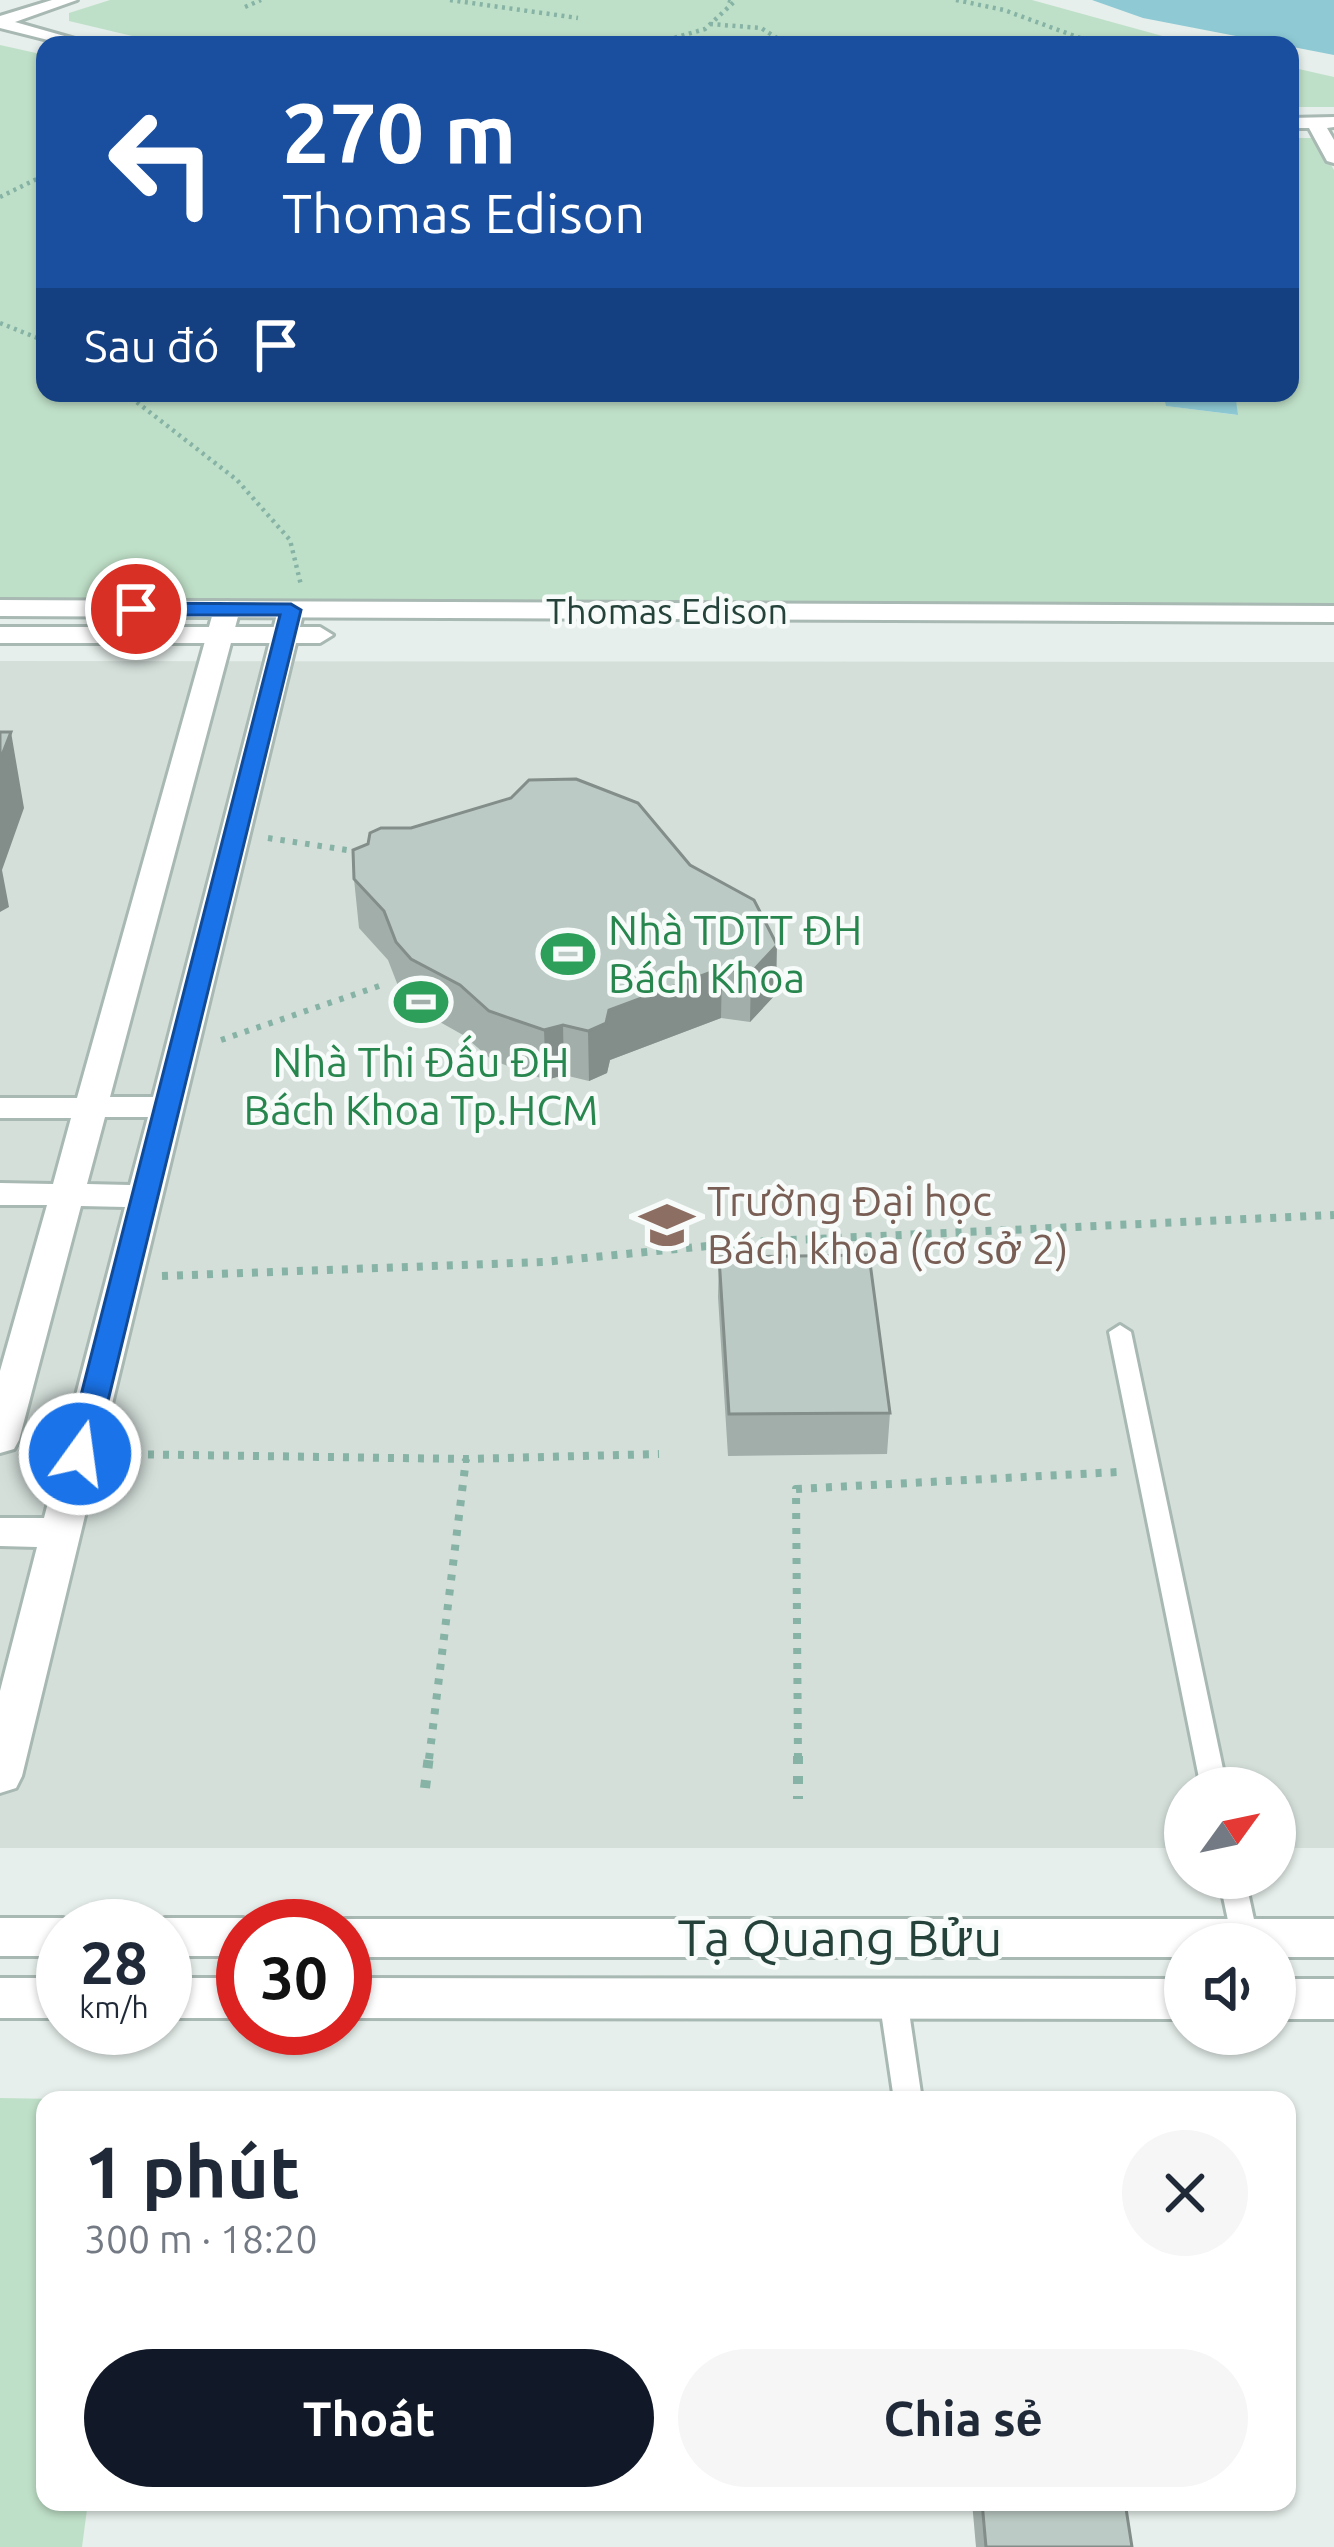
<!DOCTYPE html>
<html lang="vi">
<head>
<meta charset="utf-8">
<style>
  :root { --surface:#fff; --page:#f6f6f7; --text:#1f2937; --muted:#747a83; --accent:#111827 }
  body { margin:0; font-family:Ubuntu,sans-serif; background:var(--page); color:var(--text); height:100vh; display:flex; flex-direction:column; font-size:45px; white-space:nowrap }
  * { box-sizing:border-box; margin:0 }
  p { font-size:39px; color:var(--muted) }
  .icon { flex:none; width:66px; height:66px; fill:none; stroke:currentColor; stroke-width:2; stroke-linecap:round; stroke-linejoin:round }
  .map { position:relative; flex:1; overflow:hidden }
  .details { position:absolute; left:36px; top:2091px; width:1260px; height:420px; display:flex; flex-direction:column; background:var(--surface); border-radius:24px; box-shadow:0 3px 9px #0004 }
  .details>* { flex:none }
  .top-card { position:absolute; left:36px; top:36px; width:1263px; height:366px; border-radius:24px; box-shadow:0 3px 9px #0004; background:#1a4fa0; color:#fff; overflow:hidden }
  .needle { width:78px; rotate:57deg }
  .controls { position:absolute; left:1164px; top:1767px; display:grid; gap:24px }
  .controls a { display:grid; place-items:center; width:132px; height:132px; border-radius:50%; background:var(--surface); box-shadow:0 3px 9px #0004; font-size:60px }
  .speed { position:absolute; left:36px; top:1899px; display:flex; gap:24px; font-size:60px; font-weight:700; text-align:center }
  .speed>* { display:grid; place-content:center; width:156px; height:156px; border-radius:50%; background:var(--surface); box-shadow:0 3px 9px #0004; line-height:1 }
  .speed small { font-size:30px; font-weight:400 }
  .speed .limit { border:18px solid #d22; background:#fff; color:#111 }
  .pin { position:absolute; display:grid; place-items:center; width:102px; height:102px; color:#fff; margin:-51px; border:6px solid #fff; border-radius:50%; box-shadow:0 3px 12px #0007 }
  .me { position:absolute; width:132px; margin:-66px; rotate:14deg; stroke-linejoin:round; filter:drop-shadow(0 0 9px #0008) }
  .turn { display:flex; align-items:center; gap:42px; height:252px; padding:0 48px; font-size:54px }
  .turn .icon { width:156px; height:156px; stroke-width:2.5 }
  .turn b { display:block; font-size:84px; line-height:102px }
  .then { display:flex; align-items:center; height:114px; padding:0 48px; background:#0003; gap:24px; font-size:45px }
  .round { display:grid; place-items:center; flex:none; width:126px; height:126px; border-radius:63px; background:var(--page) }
  .summary { display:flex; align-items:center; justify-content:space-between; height:204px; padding:0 48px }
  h1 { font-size:72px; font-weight:700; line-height:90px }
  .primary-button { display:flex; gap:24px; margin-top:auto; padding:24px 48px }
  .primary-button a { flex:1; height:138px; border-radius:72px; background:var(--accent); color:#fff; font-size:48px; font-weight:700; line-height:138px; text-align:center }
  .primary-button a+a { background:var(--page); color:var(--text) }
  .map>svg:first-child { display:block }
</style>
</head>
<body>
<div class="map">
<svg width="1334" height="2547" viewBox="0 0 1334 2547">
  <rect width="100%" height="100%" fill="#e6efeb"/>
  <path fill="#d4dfda" d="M0 661 1334 662V1848H1275V1788H1185V1848H0Z"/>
  <path fill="#bfe0c8" d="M110 0H1032L1195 45H170L69 21V13Z
    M0 45 45 55V393H1139L1164 398 1167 406 1237 415 1235 393H1290V138H1316L1334 170V604L0 603Z
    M1290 67 1334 77V107H1290Z
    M0 2098 114 2100H45V2502H88L82 2547H0Z"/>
  <path fill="#8ec9d4" d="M1092 0H1334V55L1143 18Z
    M1139 393H1235L1238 415 1166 406 1164 398Z"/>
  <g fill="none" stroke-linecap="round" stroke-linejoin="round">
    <defs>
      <path id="service" d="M1120 1325 1131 1332 1227 1788H1201L1109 1332Z
        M1219 1878H1245L1258 1938 1255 1944H1233Z
        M893 1986 903 1990 907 1998 922 2100H894L879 1998 883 1990Z"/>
      <path id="minor" d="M227 601 240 609 110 1097H153L278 610 291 602 304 610 22 1776 16 1788 0 1793V1691L37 1547 0 1546V1518H44L125 1207 81 1206 19 1440 14 1449 0 1453V1371L47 1205H0V1183L53 1184 71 1118H0V1098H77L214 609ZM105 1117H148L130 1185 87 1184Z"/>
      <path id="tertiary" d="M52 0H77L15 22 96 45H68L0 28V16Z
        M1334 117V127L1327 128 1334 140V163L1327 161 1309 128H1290V118Z
        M0 600 1334 606V622L0 616Z
        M0 627H320L333 635 320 643H0Z
        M0 1918H63L81 1926H63V1956H0Z
        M165 1918H243L261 1926H243V1956H165V1926H147Z
        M345 1919H1334V1957H1275V1944H1185V1957H345V1926H328Z
        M0 1978H63V2018H0Z
        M165 1978H243V2018H165Z
        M345 1978 1185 1979V2019L345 2018Z
        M1275 1979H1334V2019H1275Z"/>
    </defs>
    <use href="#service" stroke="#a8b8b2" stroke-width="6"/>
    <use href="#minor" stroke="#a8b8b2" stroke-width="6"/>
    <use href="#tertiary" stroke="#a8b8b2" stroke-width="6"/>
    <path stroke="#86b3a5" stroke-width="4.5" stroke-dasharray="3 4.5" stroke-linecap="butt" d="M450 0 578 18
      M956 0 1004 10 1099 45
      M245 7 261 0
      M710 24 761 28 788 45
      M660 42 705 29 734 2 728 0
      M0 197 45 175
      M0 323 45 341
      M125 393 237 480 290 540 301 585"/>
    <path stroke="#86b3a5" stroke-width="6" stroke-dasharray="4.5 8" stroke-linecap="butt" d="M268 838 360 852
      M221 1040 382 985"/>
    <path stroke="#86b3a5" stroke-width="8" stroke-dasharray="6 9" stroke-linecap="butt" d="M162 1276 543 1262 749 1242 1334 1215
      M118 1454 466 1459 659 1454
      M429 1759 466 1459
      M798 1759 796 1489 1118 1472"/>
    <path stroke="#86b3a5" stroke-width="10" stroke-dasharray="8 12" stroke-linecap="butt" d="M798 1756V1799
      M425 1788 429 1756"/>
    <use href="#service" fill="#fff" fill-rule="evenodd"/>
    <use href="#minor" fill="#fff" fill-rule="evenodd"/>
    <use href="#tertiary" fill="#fff" fill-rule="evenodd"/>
  </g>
  <path fill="#a1aea9" d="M638 803 776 994 750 1022 721 1018 610 1060 607 1073 589 1081 564 1075 546 1080 492 1060 463 1035 415 1008 400 991 388 960 359 928 354 879 411 828Z
    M719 1257 890 1413 887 1454 728 1456 718 1297Z
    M972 2502H1125L1132 2547H976Z"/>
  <path fill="#838d89" d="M11 732 24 808 2 870 9 907 0 912V760Z
    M777 945 776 994 750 1022 751 973Z
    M722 968 721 1018 610 1060 607 1073 589 1081 588 1031 609 1010Z
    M563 1025 564 1075 546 1080 544 1030Z"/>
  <path fill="#bbcac4" stroke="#838d89" stroke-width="3" d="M0 732H11L0 760Z
    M576 779 638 803 690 865 754 900 777 945 751 973 722 968 609 1010 606 1023 588 1031 563 1025 544 1030 489 1011 460 985 411 959 396 942 384 911 354 879 353 850 368 844 370 833 381 828H411L511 798 529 780Z
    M869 1255 890 1413 729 1414 719 1257Z
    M982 2502H1125L1132 2547H986Z"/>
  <path fill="#1a73e8" stroke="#114b97" stroke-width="3" d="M291 604 301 610 95 1454 80 1464 66 1454 280 615H136L126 609 136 603Z"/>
  <defs>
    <symbol id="stadium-bare" viewBox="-9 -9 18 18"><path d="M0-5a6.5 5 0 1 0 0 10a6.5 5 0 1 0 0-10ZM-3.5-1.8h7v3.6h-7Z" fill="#2e9e5b" stroke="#f7fbf9" stroke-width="2.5" paint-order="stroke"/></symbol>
    <symbol id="university-bare" viewBox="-9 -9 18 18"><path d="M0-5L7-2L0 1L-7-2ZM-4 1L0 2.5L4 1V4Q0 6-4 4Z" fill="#8d6e63" stroke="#f7fbf9" stroke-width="2.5" paint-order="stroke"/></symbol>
  </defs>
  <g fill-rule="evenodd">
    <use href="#stadium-bare" x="530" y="916" width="76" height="76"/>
    <use href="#stadium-bare" x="383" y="964" width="76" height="76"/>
    <use href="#university-bare" x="629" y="1187" width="76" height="76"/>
  </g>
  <g text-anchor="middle" stroke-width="9" stroke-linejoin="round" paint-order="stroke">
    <g font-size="36" fill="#24423a" stroke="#f7fbf9">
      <text x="667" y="624">Thomas Edison</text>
    </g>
    <g font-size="42" fill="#27864d" stroke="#f7fbf9" text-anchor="start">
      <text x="608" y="945">Nhà TDTT ĐH<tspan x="608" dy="48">Bách Khoa</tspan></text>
      <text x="421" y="1077" text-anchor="middle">Nhà Thi Đấu ĐH<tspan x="421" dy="48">Bách Khoa Tp.HCM</tspan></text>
    </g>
    <g font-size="42" fill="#785e54" stroke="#f7fbf9" text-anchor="start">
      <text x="707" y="1216">Trường Đại học<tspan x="707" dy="48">Bách khoa (cơ sở 2)</tspan></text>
    </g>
    <g font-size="51" fill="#24423a" stroke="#f7fbf9">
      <text x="840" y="1956">Tạ Quang Bửu</text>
    </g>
  </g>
</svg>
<div class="controls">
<a><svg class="needle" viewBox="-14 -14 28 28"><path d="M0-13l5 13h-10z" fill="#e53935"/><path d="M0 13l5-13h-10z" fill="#747a83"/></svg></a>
<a><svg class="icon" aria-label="sound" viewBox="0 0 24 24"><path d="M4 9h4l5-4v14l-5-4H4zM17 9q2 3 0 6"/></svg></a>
</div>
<div class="speed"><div>28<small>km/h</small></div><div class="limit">30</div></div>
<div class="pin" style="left:136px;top:609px;background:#d93025"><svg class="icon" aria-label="arrive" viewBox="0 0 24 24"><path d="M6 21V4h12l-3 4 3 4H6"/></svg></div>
<svg class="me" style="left:80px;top:1454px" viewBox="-20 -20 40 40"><circle r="17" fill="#1a73e8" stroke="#fff" stroke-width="3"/><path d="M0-11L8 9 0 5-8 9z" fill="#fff"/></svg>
<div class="top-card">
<div class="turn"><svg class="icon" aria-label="left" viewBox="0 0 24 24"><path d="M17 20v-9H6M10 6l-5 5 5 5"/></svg><div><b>270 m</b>Thomas Edison</div></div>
<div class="then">Sau đó<svg class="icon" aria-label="arrive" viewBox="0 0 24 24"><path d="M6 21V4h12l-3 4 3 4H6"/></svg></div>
</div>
<section class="details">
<div class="summary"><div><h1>1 phút</h1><p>300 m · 18:20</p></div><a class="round"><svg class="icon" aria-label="close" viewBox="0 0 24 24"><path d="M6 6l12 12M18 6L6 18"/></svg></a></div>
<div class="primary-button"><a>Thoát</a><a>Chia sẻ</a></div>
</section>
</div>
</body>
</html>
